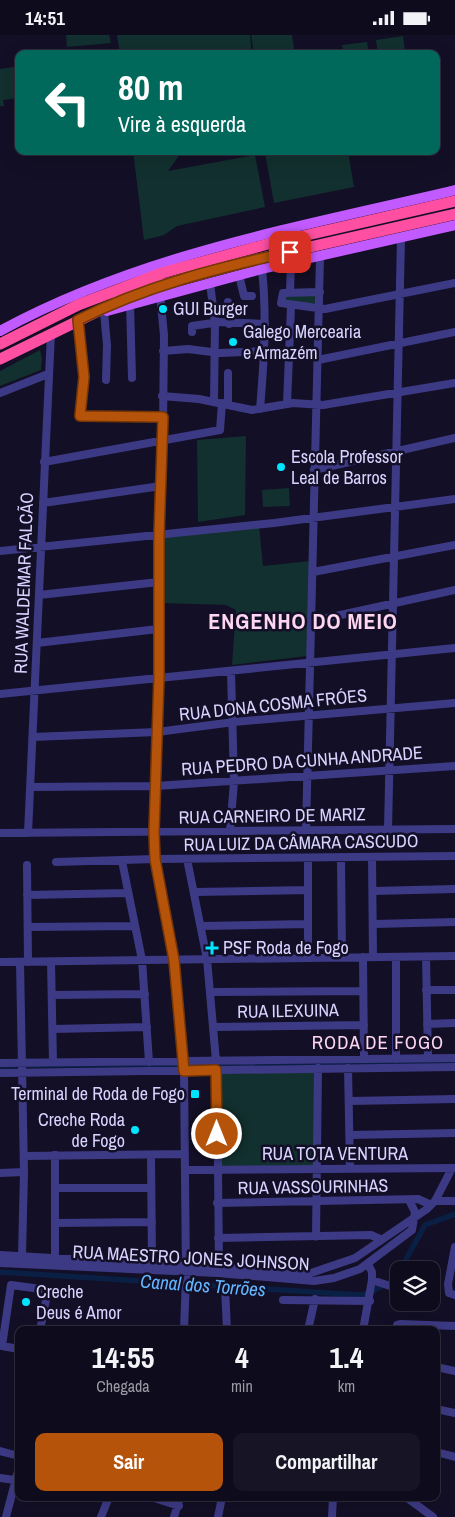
<!DOCTYPE html>
<html lang="pt">
<head>
<meta charset="utf-8">
<style>
  :root { --surface:#0e0b1c; --page:#171425; --text:#f1f3f6; --muted:#9b9ba3; --line:#2e2b3b; --accent:#b45309 }
  body { margin:0; font-family:"Archivo Narrow",sans-serif; background:var(--page); color:var(--text); height:100vh; display:flex; flex-direction:column; font-size:19px; white-space:nowrap }
  * { box-sizing:border-box; margin:0 }
  p { font-size:16px; color:var(--muted) }
  .icon { flex:none; width:28px; height:28px; fill:none; stroke:currentColor; stroke-width:2; stroke-linecap:round; stroke-linejoin:round }
  .map { position:relative; flex:1; overflow:hidden }
  .sheet { position:absolute; left:15px; top:1291px; width:425px; height:175px; display:flex; flex-direction:column; background:var(--surface); border-radius:10px; box-shadow:0 5px 20px #0002,0 0 0 1px var(--line) }
  .sheet>* { flex:none }
  .top-card { position:absolute; left:15px; top:15px; width:425px; height:105px; border-radius:10px; box-shadow:0 5px 20px #0002,0 0 0 1px var(--line); background:#00695c; color:#fff; overflow:hidden }
  .tools { position:absolute; left:390px; top:1226px; display:grid; gap:10px }
  .tools a { display:grid; place-items:center; width:50px; height:50px; border-radius:10px; background:var(--surface); box-shadow:0 5px 20px #0002,0 0 0 1px var(--line); font-size:25px }
  .pin { position:absolute; display:grid; place-items:center; width:42px; height:42px; color:#fff; margin:-21px; border-radius:10px; box-shadow:0 2px 8px #0006 }
  .me { position:absolute; width:55px; margin:-28px; rotate:0deg; stroke-linejoin:round; filter:drop-shadow(0 0 4px #0008) }
  .turn { display:flex; align-items:center; gap:18px; height:105px; padding:0 20px; font-size:22px }
  .turn .icon { width:65px; height:65px; stroke-width:2.5 }
  .turn b { display:block; font-size:35px; line-height:42px }
  .eta { display:flex; justify-content:space-evenly; align-items:center; height:85px; text-align:center }
  .eta b { font-size:30px; font-weight:700; line-height:35px }
  .action { display:flex; gap:10px; margin-top:auto; padding:10px 20px }
  .action a { flex:1; height:58px; border-radius:10px; background:var(--accent); color:#fff; font-size:20px; font-weight:700; line-height:58px; text-align:center }
  .action a+a { background:var(--page); color:var(--text) }
  .status { display:flex; justify-content:space-between; align-items:center; height:35px; padding:0 25px; background:var(--surface); direction:ltr }
  .status svg { height:14px; fill:currentColor }
  .map>svg:first-child { display:block }
</style>
</head>
<body>
<div class="status"><b>14:51</b><svg viewBox="0 0 49 12"><path d="M0 12V9h3v3zM5 12V6h3v6zM10 12V3h3v9zM15 12V0h3v12zM26 1h20v11H26zM47 4h2v5h-2z"/></svg></div>
<div class="map">
<svg width="455" height="1482" viewBox="0 0 455 1482">
  <rect width="100%" height="100%" fill="#130f26"/>
  <path fill="#12302f" d="M66 0H109L111 8 67 12Z
    M117 0H250L252 19H120Z
    M251 0H292L294 14 254 19Z
    M403 1 405 16 378 19 376 5Z
    M367 7 369 19H344L342 10Z
    M19 31V63L3 65 4 71H0V34Z
    M133 116H199L181 118 168 136 255 120 265 172 177 191 164 200 144 205Z
    M274 116H348L354 152 274 168 265 118Z
    M283 260H316V268L284 269Z
    M40 315 42 323 41 335 0 351V336Z
    M246 401 245 480 198 487 197 405Z
    M289 453 290 471 263 472 262 455Z
    M259 490 263 531 310 526 307 621 232 630 236 575 226 570 162 568 164 502Z
    M314 1037 315 1132H219V1038Z"/>
  <g fill="none" stroke-linecap="round" stroke-linejoin="round">
    <path stroke="#0a1f44" stroke-width="2" d="M188 1031 455 1027
      M26 1032 179 1031
      M0 1033 16 1032"/>
    <path stroke="#0a1f44" stroke-width="5.5" d="M400 1235 425 1190 455 1179
      M0 1237 360 1260C372 1259 382 1249 394 1246L399 1238"/>
    <path stroke="#3d3a85" stroke-width="8" d="M239 240 244 261H252
      M210 248 215 288 214 366
      M290 257 291 228
      M320 257 283 258 281 268 325 274 455 248
      M160 260 164 300 163 394 159 500V642L154 797 155 824 174 925 184 1036 186 1242 184 1295
      M228 267 229 289
      M130 268 132 343
      M104 277 107 310 106 345
      M78 285 84 342 80 381 163 382
      M192 297V291L220 287 265 289
      M163 316 188 314 220 318 265 316
      M318 325 455 297
      M0 358 48 339
      M162 361 199 364 252 375 293 368 323 370 455 348
      M228 369V338
      M287 369 291 271
      M260 374C264 327 267 281 262 234
      M44 427 220 395 222 368
      M314 435 455 403
      M43 468 161 451
      M0 516 274 488 455 464
      M313 537 455 510
      M39 560 159 547
      M313 586 455 555
      M37 608 158 594
      M0 659 455 613
      M33 702 157 697 234 687 455 668
      M31 752 156 751 455 731
      M306 795 320 222
      M388 795 401 203
      M230 796 234 747 231 636
      M0 798 455 794
      M28 798 51 298
      M341 822 342 922
      M372 822 373 922
      M308 823V923
      M187 824 207 924 216 1026
      M122 826 142 925 149 1027
      M56 827 155 824 455 821
      M27 830 28 927
      M373 856 455 854
      M195 857 308 855
      M27 860 128 858
      M374 889 455 887
      M201 891 307 889
      M28 892 134 891
      M363 922 364 1024
      M426 922 428 1023
      M0 927 455 921
      M20 927 24 1137 22 1221
      M51 927 53 1027
      M426 955H455
      M210 957 363 956
      M52 960 145 959
      M427 989 455 988
      M213 992 364 990
      M53 994 147 992
      M396 1024V922
      M0 1028 455 1023
      M348 1033 350 1134
      M217 1035 219 1232
      M0 1038 455 1032
      M350 1066 455 1064
      M350 1100 455 1098
      M151 1120 152 1228
      M24 1121 185 1119
      M185 1135 455 1133
      M0 1138 24 1137
      M55 1153H151
      M435 1166H455
      M217 1168 418 1164 431 1170
      M55 1188 152 1187
      M316 1202 318 1033
      M218 1203 371 1200 380 1204
      M455 1212 448 1249 449 1258 455 1260
      M0 1220 311 1238 355 1223 427 1174 435 1166 452 1133
      M55 1223V1120
      M0 1228 217 1238 314 1246 334 1243 360 1234 412 1195 415 1177 409 1165
      M372 1245 399 1254
      M225 1252 227 1295
      M283 1265 370 1266
      M145 1295H155
      M308 1295 315 1264
      M363 1295 372 1245V1237L368 1229
      M396 1295 397 1290 401 1289 455 1291
      M19 1314 2 1311 11 1250 48 1255 40 1295
      M436 1332 455 1336
      M436 1374 455 1378
      M0 1416 19 1421
      M436 1417 455 1422
      M0 1443 15 1445
      M151 1462 179 1471
      M406 1462 433 1482
      M6 1482 19 1432
      M101 1482 109 1462
      M174 1482 180 1462
      M218 1482 222 1462
      M332 1482 333 1462"/>
    <path stroke="#c25bff" stroke-width="10" d="M107 276 262 234 455 190
      M0 296C141 219 300 192 455 155"/>
    <path stroke="#ff4fa3" stroke-width="11" d="M0 309 78 270 162 238 268 209 455 166
      M0 324 123 264 157 251 257 224 455 179"/>
  </g>
  <g fill="none" stroke-linecap="round" stroke-linejoin="round">
    <defs>
      <path id="route" d="M217 1099 216 1035 184 1036 174 925 155 824 154 797 159 642V500L163 382 80 381 84 342 78 285C146 251 217 233 290 217"/>
    </defs>
    <use href="#route" stroke="#753606" stroke-width="12"/>
    <use href="#route" stroke="#b45309" stroke-width="9"/>
  </g>
  <g fill="#00e5ff" stroke="#130f26" stroke-width="2">
    <circle cx="163" cy="274" r="5"/>
    <circle cx="233" cy="307" r="5"/>
    <circle cx="281" cy="432" r="5"/>
    <path d="M209.5 905.5h5v5h5v5h-5v5h-5v-5h-5v-5h5z"/>
    <rect x="190" y="1054" width="10" height="10" rx="2.5"/>
    <circle cx="135" cy="1095" r="5"/>
    <circle cx="26" cy="1267" r="5"/>
  </g>
  <g text-anchor="middle" stroke-width="5" stroke-linejoin="round" paint-order="stroke">
    <g font-size="18" fill="#d9d4ff" stroke="#130f26" text-anchor="start">
      <text x="173" y="280">GUI Burger</text>
      <text x="243" y="303">Galego Mercearia<tspan x="243" dy="21">e Armazém</tspan></text>
      <text x="291" y="428">Escola Professor<tspan x="291" dy="21">Leal de Barros</tspan></text>
      <text x="223" y="919">PSF Roda de Fogo</text>
      <text x="185" y="1065" text-anchor="end">Terminal de Roda de Fogo</text>
      <text x="125" y="1091" text-anchor="end">Creche Roda<tspan x="125" dy="21">de Fogo</tspan></text>
      <text x="36" y="1263">Creche<tspan x="36" dy="21">Deus é Amor</tspan></text>
    </g>
    <g font-size="18" fill="#d9d4ff" stroke="#130f26">
      <text transform="translate(24 548) rotate(-88)" y="6">RUA WALDEMAR FALCÃO</text>
      <text transform="translate(273 670) rotate(-6)" y="6">RUA DONA COSMA FRÓES</text>
      <text transform="translate(302 726) rotate(-4)" y="6">RUA PEDRO DA CUNHA ANDRADE</text>
      <text transform="translate(272 781) rotate(-1)" y="6">RUA CARNEIRO DE MARIZ</text>
      <text transform="translate(301 808) rotate(-1)" y="6">RUA LUIZ DA CÂMARA CASCUDO</text>
      <text transform="translate(288 976) rotate(-1)" y="6">RUA ILEXUINA</text>
      <text x="335" y="1125">RUA TOTA VENTURA</text>
      <text transform="translate(313 1152) rotate(-1)" y="6">RUA VASSOURINHAS</text>
      <text transform="translate(191 1223) rotate(3)" y="6">RUA MAESTRO JONES JOHNSON</text>
    </g>
    <g font-size="19" letter-spacing="1" fill="#ffd6f0" stroke="#130f26">
      <text x="378" y="1014">RODA DE FOGO</text>
    </g>
    <g font-size="19" font-style="italic" fill="#62b6ff" stroke="#130f26">
      <text transform="translate(203 1250) rotate(4)" y="7">Canal dos Torrões</text>
    </g>
    <g font-size="22" font-weight="bold" letter-spacing="1" fill="#ffd6f0" stroke="#130f26">
      <text x="303" y="594">ENGENHO DO MEIO</text>
    </g>
  </g>
</svg>
<div class="tools">
<a><svg class="icon" aria-label="layers" viewBox="0 0 24 24"><path d="M12 4l9 5-9 5-9-5zM3 14l9 5 9-5"/></svg></a>
</div>
<div class="pin" style="left:290px;top:217px;background:#d93025"><svg class="icon" aria-label="arrive" viewBox="0 0 24 24"><path d="M6 21V4h12l-3 4 3 4H6"/></svg></div>
<svg class="me" style="left:217px;top:1099px" viewBox="-20 -20 40 40"><circle r="17" fill="#b45309" stroke="#fff" stroke-width="3"/><path d="M0-11L8 9 0 5-8 9z" fill="#fff"/></svg>
<div class="top-card">
<div class="turn"><svg class="icon" aria-label="left" viewBox="0 0 24 24"><path d="M17 20v-9H6M10 6l-5 5 5 5"/></svg><div><b>80 m</b>Vire à esquerda</div></div>
</div>
<section class="sheet">
<div class="eta">
<div><b>14:55</b><p>Chegada</p></div>
<div><b>4</b><p>min</p></div>
<div><b>1.4</b><p>km</p></div>
</div>
<div class="action"><a>Sair</a><a>Compartilhar</a></div>
</section>
</div>
</body>
</html>
